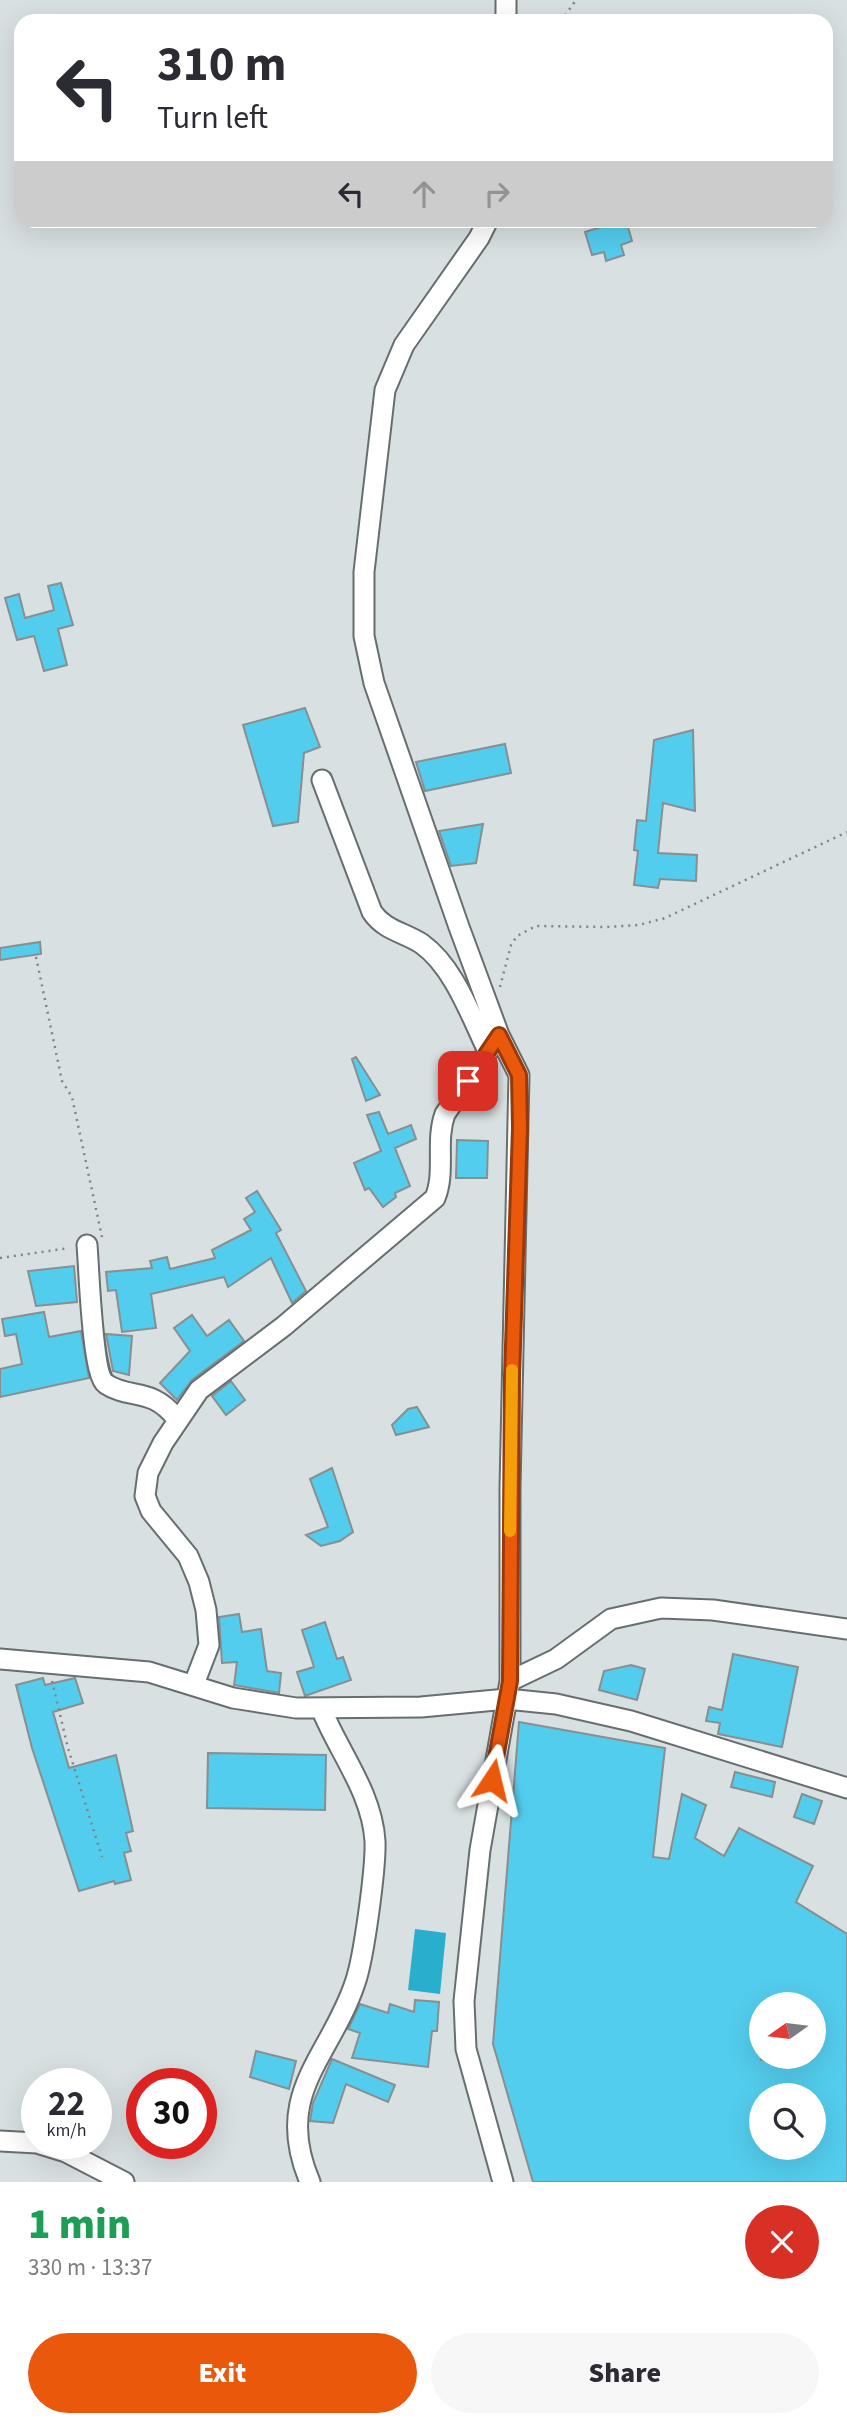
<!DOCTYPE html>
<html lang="en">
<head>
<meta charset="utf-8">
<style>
  :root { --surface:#fff; --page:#f7f7f7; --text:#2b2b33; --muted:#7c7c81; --accent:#ea580c }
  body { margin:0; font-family:"Source Sans 3",sans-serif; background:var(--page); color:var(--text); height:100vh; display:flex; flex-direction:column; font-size:26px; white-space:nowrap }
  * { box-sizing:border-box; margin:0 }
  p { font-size:23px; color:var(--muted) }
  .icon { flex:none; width:38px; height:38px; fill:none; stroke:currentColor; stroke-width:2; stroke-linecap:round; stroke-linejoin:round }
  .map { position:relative; height:2182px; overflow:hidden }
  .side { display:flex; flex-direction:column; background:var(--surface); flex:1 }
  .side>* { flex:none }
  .hud { position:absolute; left:14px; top:14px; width:819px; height:214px; border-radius:21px; box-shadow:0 7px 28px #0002; background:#fff; color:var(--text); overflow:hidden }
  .needle { width:46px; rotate:256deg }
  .tools { position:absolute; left:749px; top:1992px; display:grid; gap:14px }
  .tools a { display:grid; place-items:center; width:77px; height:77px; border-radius:50%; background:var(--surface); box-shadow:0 7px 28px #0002; font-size:35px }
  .speed { position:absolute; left:21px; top:2068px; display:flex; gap:14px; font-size:35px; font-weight:700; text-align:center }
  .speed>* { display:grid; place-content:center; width:91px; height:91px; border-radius:50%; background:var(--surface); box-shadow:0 7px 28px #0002; line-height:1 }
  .speed small { font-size:18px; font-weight:400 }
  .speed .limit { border:10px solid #d22; background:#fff; color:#111 }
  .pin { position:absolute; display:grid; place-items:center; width:60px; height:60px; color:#fff; margin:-30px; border-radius:14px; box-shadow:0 4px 10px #0006 }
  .me { position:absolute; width:77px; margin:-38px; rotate:10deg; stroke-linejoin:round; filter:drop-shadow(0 0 5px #0008) }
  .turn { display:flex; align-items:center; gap:24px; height:147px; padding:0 28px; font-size:32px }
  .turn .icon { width:91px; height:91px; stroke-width:2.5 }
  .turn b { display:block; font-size:49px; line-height:60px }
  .lanes { display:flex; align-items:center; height:66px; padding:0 28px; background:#0003; justify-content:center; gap:35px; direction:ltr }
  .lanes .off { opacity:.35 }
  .round { display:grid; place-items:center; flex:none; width:74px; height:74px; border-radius:37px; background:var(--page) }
  .headline { display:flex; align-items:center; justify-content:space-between; height:119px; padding:0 28px }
  h1 { font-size:42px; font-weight:800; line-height:52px; color:#1e9e55 }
  .button { display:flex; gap:14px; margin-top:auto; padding:14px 28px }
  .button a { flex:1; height:80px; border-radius:42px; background:var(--accent); color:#fff; font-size:28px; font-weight:800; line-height:80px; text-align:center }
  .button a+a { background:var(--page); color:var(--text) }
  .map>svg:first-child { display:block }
</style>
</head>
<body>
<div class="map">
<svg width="847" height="2182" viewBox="0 0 847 2182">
  <rect width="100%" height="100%" fill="#d8e0e2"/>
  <path fill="#2aaecd" d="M415 1929 446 1933 440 1994 408 1990Z"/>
  <path fill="#53cded" stroke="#888f91" stroke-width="2" fill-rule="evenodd" d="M609 220H626L632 241 621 245 624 255 606 261 604 252 592 255 585 232 611 224Z
    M61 583 73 625 58 629 67 665 44 671 34 636 17 640 5 598 19 594 25 618 54 610 48 586Z
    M305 708 320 747 304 753 298 822 273 826 243 725Z
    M693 730 695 811 663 803 658 853 697 855 696 881 660 879 658 888 634 885 638 851 634 850 637 820 646 821 654 740Z
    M505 744 511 773 425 791 416 762Z
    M483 824 476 863 451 866 439 831Z
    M40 942 41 954 0 960V948Z
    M356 1057 380 1095 366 1101 352 1059Z
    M379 1112 388 1134 411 1125 416 1139 395 1148 410 1186 395 1193 396 1197 383 1207 369 1188 365 1190 354 1163 381 1151 367 1115Z
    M457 1140 488 1141 487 1178H456Z
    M257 1191 281 1230 276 1233 306 1291 292 1303 271 1258 228 1287 224 1277 151 1294 156 1328 122 1332 116 1290 108 1291 106 1272 152 1268 150 1261 167 1257 170 1269 215 1258 212 1250 251 1230 244 1219 255 1212 246 1198Z
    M74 1266 77 1302 36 1306 28 1271Z
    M44 1312 49 1337 81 1331 89 1378 0 1397V1369L22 1364 16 1334 5 1336 2 1319Z
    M192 1315 207 1336 229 1320 244 1341 192 1380 177 1400 160 1383 190 1351 174 1328Z
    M106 1334 132 1336 129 1375 113 1371Z
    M231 1381 245 1400 226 1415 212 1396Z
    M417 1407 429 1427 396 1435 392 1425 408 1409Z
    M332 1468 353 1532 340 1541 321 1546 306 1535 328 1527 310 1479Z
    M239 1614 242 1632 261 1629 267 1671 281 1673 279 1693 234 1685 237 1662 222 1663 219 1617Z
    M325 1622 337 1659 343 1657 351 1680 305 1696 297 1672 314 1667 302 1630Z
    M733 1654 798 1667 782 1747 718 1734 720 1723 706 1721 709 1707 722 1710Z
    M631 1665 645 1669 637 1700 599 1690 604 1671Z
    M43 1678 45 1685 75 1678 83 1703 53 1712 69 1768 116 1755 133 1831 126 1833 131 1851 124 1853 131 1880 115 1884 114 1881 79 1891 32 1748 16 1685Z
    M519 1722 665 1748 653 1857 669 1859 682 1794 706 1805 695 1838 724 1856 739 1828 813 1866 796 1902 847 1934V2182H533L493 2044ZM761 2004H814V2056H775L761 2060ZM761 2095H814V2147H761Z
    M208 1753 326 1755 325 1810 207 1808Z
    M735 1772 775 1782 772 1797 731 1787Z
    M802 1794 822 1801 814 1824 794 1817Z
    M415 2000 439 2002 437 2031H432L428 2067 352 2058 360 2033 348 2029 360 2004 388 2013 390 2004 414 2012Z
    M256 2051 296 2061 289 2089 250 2077Z
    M332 2059 395 2085 388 2102 346 2084 333 2123 310 2121 313 2103Z"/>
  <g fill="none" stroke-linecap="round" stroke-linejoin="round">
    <defs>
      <path id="minor" d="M506 21V0
        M488 220 479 238 404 345 385 390 364 572V636L374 683 459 927 499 1035 519 1075 510 1488V1681L480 1850 464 2001 466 2049 503 2182
        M322 780 372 912C385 931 404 932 422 944 454 967 471 1016 488 1051
        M87 1245C89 1266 92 1375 106 1384 130 1400 151 1386 177 1419
        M0 1659 149 1672 233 1698 296 1708 421 1707 507 1699 556 1704 631 1721 847 1788
        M510 1681 556 1659 611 1619 661 1608 713 1610 847 1629
        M194 1684 209 1645 206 1610 199 1582 188 1556 151 1511 145 1496 148 1473 163 1443 199 1390 284 1326 435 1198C446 1172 435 1141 445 1114L499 1035
        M0 2141 37 2143
        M40 2144 66 2152 124 2182
        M310 2182C272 2093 330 2058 355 1983 364 1958 376 1867 375 1841 372 1792 338 1751 321 1708"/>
    </defs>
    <use href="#minor" stroke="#676e70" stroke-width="23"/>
    <path stroke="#7f8486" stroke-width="2.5" stroke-dasharray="2 5" stroke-linecap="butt" d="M561 21 576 0
      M36 957 62 1081 72 1097 102 1237
      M500 987 511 945 517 936 536 926 606 927 639 925 665 918 847 832
      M0 1258 69 1248
      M52 1681 68 1748 102 1857"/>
    <use href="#minor" stroke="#fff" stroke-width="19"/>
  </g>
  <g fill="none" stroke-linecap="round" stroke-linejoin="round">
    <defs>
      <path id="route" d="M468 1081 499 1035 519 1075 520 1128 512 1377 510 1681 492 1780"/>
    </defs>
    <use href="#route" stroke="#983908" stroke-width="18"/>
    <use href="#route" stroke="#ea580c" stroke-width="12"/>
    <path stroke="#f59e0b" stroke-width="12" d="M510 1531 512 1370"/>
  </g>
</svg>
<div class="tools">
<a><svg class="needle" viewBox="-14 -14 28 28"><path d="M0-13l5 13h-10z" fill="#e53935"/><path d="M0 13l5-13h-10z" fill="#7c7c81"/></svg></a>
<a><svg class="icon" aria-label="search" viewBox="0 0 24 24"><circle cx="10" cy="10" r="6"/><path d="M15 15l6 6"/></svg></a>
</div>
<div class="speed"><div>22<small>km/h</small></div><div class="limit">30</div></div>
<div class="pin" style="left:468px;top:1081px;background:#d93025"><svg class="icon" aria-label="arrive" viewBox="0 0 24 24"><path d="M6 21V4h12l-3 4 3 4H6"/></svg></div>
<svg class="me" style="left:492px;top:1780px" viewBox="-20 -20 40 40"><path d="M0-17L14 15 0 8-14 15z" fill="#ea580c" stroke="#fff" stroke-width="4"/></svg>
<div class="hud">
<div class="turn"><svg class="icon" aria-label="left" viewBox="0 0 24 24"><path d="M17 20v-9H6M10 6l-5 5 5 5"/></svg><div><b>310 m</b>Turn left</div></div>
<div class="lanes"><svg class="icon" aria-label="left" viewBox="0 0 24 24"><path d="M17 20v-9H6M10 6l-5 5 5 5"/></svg><svg class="icon off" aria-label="ahead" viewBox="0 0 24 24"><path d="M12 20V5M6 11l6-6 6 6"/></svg><svg class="icon off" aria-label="right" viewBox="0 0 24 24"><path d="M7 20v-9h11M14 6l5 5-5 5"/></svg></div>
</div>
</div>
<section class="side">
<div class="headline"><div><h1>1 min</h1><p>330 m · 13:37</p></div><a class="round" style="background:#d93025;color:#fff"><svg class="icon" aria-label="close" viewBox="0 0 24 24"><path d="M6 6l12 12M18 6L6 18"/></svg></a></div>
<div class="button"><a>Exit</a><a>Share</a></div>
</section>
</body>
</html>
